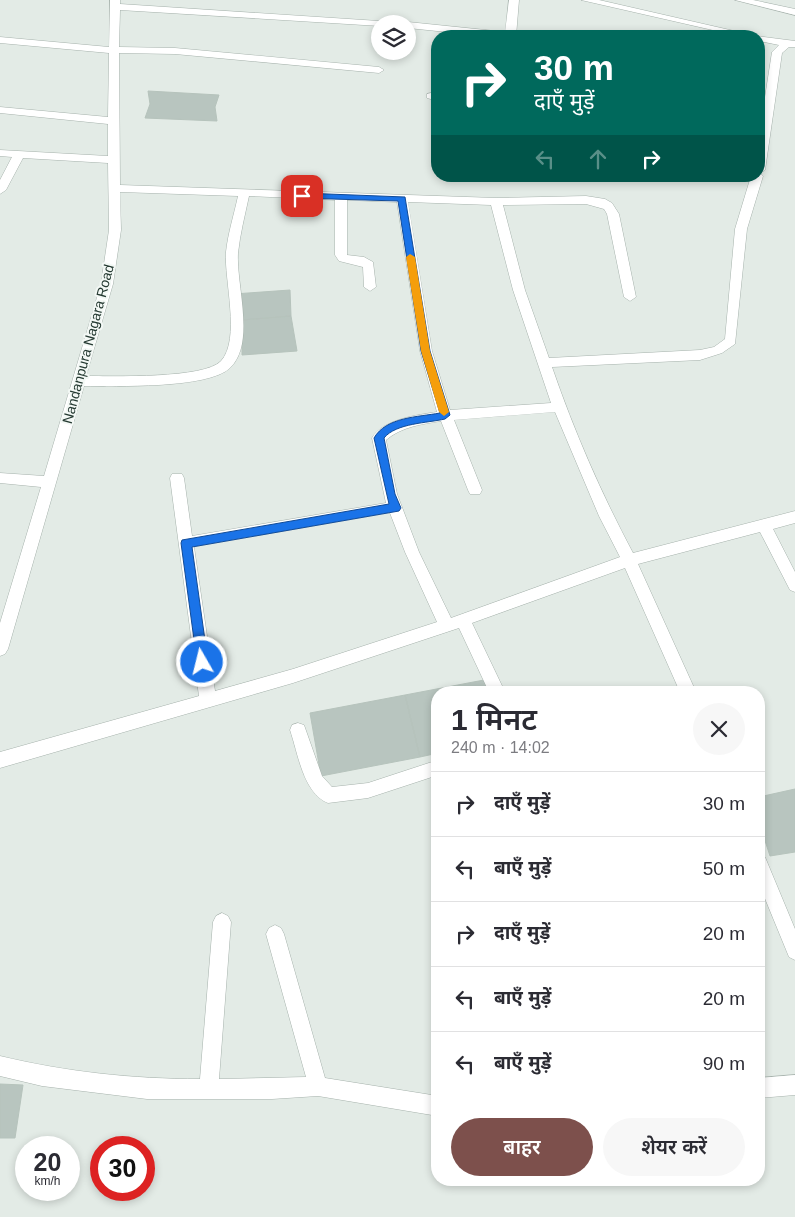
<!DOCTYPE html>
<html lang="hi">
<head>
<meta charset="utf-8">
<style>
  :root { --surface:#fff; --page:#f7f7f7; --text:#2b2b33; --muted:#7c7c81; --line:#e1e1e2; --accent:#7d504c }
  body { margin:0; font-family:Arial,"Noto Sans Devanagari",sans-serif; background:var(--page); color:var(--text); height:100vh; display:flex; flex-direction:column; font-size:19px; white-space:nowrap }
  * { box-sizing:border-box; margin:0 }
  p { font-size:16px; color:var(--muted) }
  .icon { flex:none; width:28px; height:28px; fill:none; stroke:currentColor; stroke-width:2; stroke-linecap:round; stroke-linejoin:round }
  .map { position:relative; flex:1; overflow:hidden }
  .drawer { position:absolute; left:431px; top:686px; width:334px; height:500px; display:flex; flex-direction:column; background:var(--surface); border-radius:20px; box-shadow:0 2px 8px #0003 }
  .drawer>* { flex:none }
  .banner { position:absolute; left:431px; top:30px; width:334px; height:152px; border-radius:20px; box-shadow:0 2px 8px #0003; background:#00695c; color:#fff; overflow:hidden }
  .buttons { position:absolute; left:371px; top:15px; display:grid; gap:10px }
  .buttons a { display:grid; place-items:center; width:45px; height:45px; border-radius:50%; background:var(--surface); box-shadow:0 2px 8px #0003; font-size:25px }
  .speed { position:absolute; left:15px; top:1136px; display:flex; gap:10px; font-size:25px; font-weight:700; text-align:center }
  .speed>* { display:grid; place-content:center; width:65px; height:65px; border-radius:50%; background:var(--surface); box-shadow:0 2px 8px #0003; line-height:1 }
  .speed small { font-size:12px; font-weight:400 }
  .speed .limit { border:8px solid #d22; background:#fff; color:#111 }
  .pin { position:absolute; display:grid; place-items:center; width:42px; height:42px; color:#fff; margin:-21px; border-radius:10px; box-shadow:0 2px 8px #0006 }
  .me { position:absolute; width:55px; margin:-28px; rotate:352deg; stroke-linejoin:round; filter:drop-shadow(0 0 4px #0008) }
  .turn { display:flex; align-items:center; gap:18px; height:105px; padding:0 20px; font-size:22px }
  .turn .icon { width:65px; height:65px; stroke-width:2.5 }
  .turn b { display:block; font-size:35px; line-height:42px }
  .lanes { display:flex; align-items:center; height:48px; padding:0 20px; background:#0003; justify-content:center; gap:25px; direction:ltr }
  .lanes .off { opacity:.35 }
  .round { display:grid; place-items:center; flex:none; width:52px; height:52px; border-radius:26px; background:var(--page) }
  .headline { display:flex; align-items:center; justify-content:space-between; height:85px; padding:0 20px }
  h1 { font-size:30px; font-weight:600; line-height:38px }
  .button { display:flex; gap:10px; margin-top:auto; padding:10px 20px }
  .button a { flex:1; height:58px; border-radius:30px; background:var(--accent); color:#fff; font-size:20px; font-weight:600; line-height:58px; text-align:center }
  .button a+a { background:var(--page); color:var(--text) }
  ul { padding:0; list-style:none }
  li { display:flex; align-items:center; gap:15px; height:65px; padding:0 20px; border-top:1px solid var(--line) }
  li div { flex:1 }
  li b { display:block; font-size:19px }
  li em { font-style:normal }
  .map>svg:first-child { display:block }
</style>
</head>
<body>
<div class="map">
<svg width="795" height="1217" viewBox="0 0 795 1217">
  <rect width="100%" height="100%" fill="#e3ebe6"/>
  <path fill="#b8c5bf" stroke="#b6c3bc" d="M148 91 219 95 215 107 217 121 145 118 150 104Z
    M290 290 291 316 242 320 234 294Z
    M291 316 297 351 242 355V320Z
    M484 680 488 692H438V753L420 757 405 695Z
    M405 695 420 757 321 776 310 713Z
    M795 789V852L770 856 759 822V797Z
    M0 1084 23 1085 15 1138H0Z"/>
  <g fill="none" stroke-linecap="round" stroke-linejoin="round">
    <defs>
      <path id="minor" d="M110 0H120V4L394 22 396 24H380V26L120 10 119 47 175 48 379 67 384 70 379 73 175 54 119 53 120 185 496 198 586 196 605 199 612 203 619 214 636 297 630 301 624 297 607 214 604 209 586 204 503 205 525 290 549 358 700 350 714 347 725 339 735 229 751 176H759V136L772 52 779 45 759 41V36H739L581 0H599L756 36 795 41V47H789L782 53 765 170 760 173 763 176 747 229 735 344 722 353 700 360 552 367C574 431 601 493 633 553L795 511V523L773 529 795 572V592L790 590 760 532 638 564 696 692H680L625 568 472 623 505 692H489L459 628 293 683 0 768V752L199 696 170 478 172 474H182L184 478 192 536 386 503 372 438C383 419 418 415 437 412L420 351 397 202 347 200V255L364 257 373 262 376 287 370 291 364 287 363 267 339 261 335 255V200L249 196C245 215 240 234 238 253 236 285 256 343 230 368 208 389 114 386 84 386L8 649 5 654 0 656V623L41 487 0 483V473L44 476 101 284 109 230 108 163 23 158 6 190 0 194V180L12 157 0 156V150L108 156V124L0 113V107L108 117 109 53 0 43V37L109 47ZM120 192 238 196C234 215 228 233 226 252 224 280 241 339 221 361 204 379 113 376 86 376L113 284 121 230ZM408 202 491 205 513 290 551 403 450 410 432 351ZM555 412 599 516 620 557 451 618 419 552 397 494 386 440C401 427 422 424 441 421L468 490 470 494H480L482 490 454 420ZM390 513 405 552 437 622 293 669 215 691 194 547Z
        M509 0H519L516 36H486L408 28V24H404L408 22 505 32Z
        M735 0H753L795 9V15Z
        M431 93 438 95V101L427 98V94Z
        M298 723 304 725 322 776 332 787 368 783 438 760V775L368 798 328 803C303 793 298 753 290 730L292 725Z
        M759 855 765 857 795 929V960L789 957 759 884Z
        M222 913 228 916 231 922 219 1079 306 1077 266 934 269 928 275 925 281 928 284 934 325 1078 438 1096V1116L318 1096 272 1099H147L42 1086 0 1076V1056C66 1072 133 1079 200 1079L213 922 216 916Z
        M795 1075V1095L759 1098V1078Z"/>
    </defs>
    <use href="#minor" stroke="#a6b2ac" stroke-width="1"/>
    <use href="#minor" fill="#fff" fill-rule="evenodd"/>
  </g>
  <path fill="#1a73e8" stroke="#114b97" d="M302 193 405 197 430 351 450 415 445 419C428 423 396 423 384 438L395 494 401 508 399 511 192 547 208 662 202 667 197 662 181 543 182 540 389 504 374 438C386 417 418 417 440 413L421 351 398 201 299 198V194Z"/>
  <path fill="#f59e0b" d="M410 254 415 257 430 351 449 412 444 416 439 412 421 351 406 257Z"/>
  <g text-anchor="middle" stroke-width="4" stroke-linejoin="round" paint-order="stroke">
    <g font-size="14" fill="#253a32" stroke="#f3f8f5">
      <text transform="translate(88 344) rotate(-75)" y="5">Nandanpura Nagara Road</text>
    </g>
  </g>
</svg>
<div class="buttons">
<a><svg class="icon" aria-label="layers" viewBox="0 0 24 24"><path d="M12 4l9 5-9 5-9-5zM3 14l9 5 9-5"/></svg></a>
</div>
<div class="speed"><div>20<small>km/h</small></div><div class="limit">30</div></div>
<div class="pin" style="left:302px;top:196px;background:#d93025"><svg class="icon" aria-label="arrive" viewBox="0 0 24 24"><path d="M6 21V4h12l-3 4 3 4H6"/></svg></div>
<svg class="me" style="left:202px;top:662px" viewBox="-20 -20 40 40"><circle r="17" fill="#1a73e8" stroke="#fff" stroke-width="3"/><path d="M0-11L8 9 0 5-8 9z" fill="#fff"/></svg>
<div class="banner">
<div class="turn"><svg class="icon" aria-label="right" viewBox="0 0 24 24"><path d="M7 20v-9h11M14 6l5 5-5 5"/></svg><div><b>30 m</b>दाएँ मुड़ें</div></div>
<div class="lanes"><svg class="icon off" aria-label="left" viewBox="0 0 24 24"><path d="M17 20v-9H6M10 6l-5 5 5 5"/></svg><svg class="icon off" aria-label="ahead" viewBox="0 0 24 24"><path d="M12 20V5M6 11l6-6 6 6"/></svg><svg class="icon" aria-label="right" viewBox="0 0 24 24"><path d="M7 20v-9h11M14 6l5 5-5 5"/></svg></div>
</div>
<section class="drawer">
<div class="headline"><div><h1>1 मिनट</h1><p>240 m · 14:02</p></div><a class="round"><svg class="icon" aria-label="close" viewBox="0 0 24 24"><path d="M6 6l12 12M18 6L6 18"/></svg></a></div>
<ul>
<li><svg class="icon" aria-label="right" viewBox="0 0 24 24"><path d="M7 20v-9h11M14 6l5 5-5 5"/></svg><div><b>दाएँ मुड़ें</b></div><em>30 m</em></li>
<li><svg class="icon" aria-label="left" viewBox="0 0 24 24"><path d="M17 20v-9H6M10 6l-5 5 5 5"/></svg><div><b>बाएँ मुड़ें</b></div><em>50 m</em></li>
<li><svg class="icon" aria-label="right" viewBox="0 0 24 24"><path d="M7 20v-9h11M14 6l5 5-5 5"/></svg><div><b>दाएँ मुड़ें</b></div><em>20 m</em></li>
<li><svg class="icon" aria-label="left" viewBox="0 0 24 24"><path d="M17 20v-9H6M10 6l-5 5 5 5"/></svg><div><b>बाएँ मुड़ें</b></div><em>20 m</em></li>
<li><svg class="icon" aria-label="left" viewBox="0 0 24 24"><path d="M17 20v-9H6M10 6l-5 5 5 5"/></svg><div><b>बाएँ मुड़ें</b></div><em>90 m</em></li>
</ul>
<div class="button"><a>बाहर</a><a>शेयर करें</a></div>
</section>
</div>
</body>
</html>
